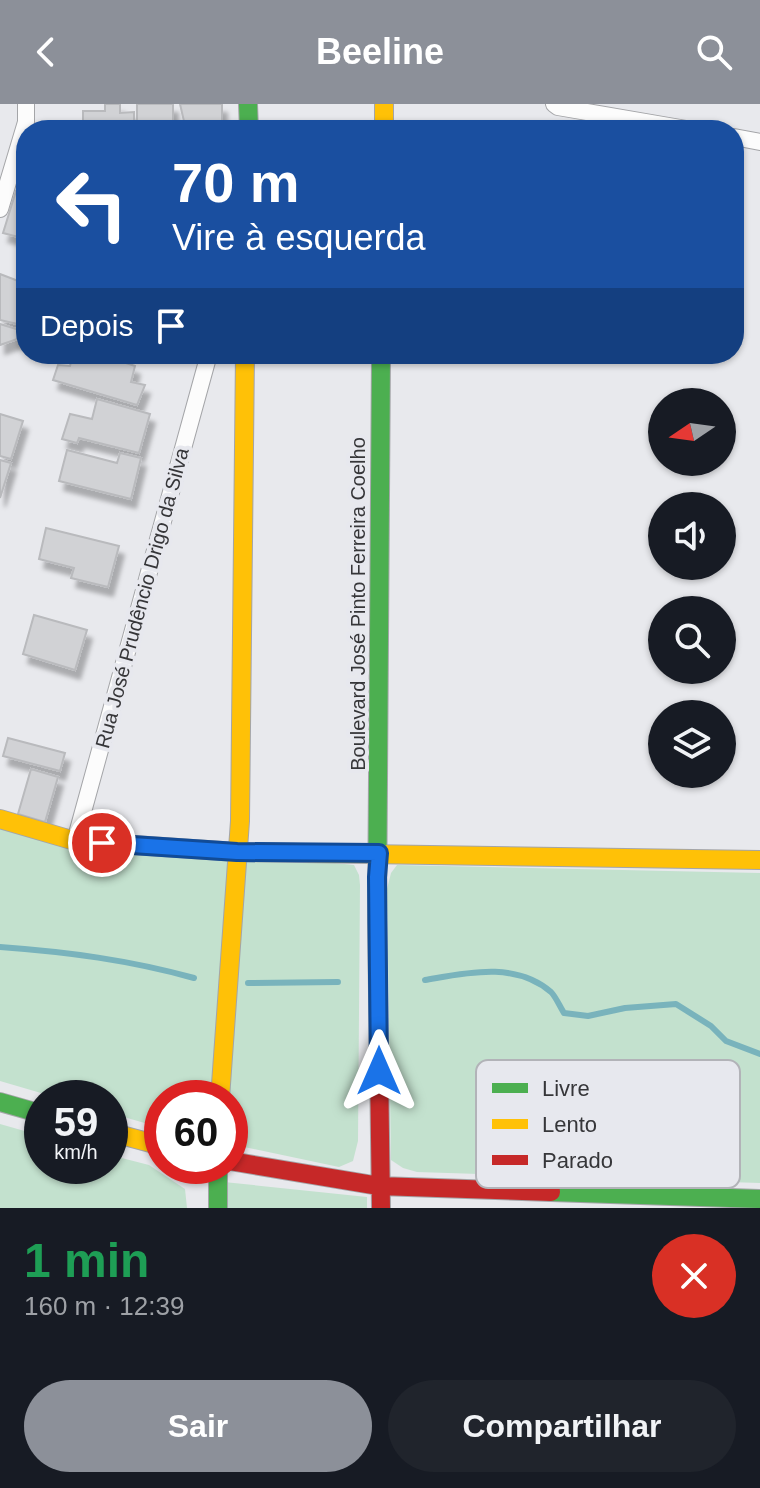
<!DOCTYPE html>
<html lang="pt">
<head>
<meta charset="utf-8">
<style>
  :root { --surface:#171b24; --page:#20242c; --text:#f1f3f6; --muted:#9ea1a6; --accent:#8c9099 }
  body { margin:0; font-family:Helvetica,sans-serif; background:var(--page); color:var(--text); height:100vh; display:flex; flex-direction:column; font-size:30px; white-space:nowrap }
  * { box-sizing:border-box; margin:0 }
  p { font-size:26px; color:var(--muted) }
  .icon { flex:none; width:44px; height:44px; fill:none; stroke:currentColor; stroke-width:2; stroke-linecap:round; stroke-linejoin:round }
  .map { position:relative; height:1104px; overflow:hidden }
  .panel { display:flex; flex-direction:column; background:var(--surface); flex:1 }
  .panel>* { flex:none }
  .hud { position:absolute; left:16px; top:16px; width:728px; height:244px; border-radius:32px; box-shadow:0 2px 6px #0004; background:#1a4fa0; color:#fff; overflow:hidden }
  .needle { width:52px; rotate:257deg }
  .fabs { position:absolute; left:648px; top:284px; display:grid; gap:16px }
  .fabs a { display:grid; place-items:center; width:88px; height:88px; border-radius:50%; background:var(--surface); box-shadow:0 2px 6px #0004; font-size:40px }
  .speed { position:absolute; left:24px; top:976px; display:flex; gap:16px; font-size:40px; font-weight:700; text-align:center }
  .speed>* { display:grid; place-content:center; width:104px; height:104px; border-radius:50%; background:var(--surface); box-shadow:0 2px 6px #0004; line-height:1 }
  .speed small { font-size:20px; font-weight:400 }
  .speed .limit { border:12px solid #d22; background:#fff; color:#111 }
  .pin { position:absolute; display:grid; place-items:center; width:68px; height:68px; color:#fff; margin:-34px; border:4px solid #fff; border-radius:50%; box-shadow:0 2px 8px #0007 }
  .me { position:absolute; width:88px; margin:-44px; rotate:0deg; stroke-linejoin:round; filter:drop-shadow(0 0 6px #0008) }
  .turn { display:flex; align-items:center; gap:28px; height:168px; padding:0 24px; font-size:36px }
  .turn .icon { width:104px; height:104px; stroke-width:2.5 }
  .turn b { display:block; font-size:56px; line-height:68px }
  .then { display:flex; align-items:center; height:76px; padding:0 24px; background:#0003; gap:16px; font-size:30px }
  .round { display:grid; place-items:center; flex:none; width:84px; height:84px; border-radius:42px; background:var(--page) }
  .summary { display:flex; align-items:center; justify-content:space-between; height:136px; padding:0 24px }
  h1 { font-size:48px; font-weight:700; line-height:60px; color:#1e9e55 }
  .action { display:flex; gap:16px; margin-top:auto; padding:16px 24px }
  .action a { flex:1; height:92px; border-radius:48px; background:var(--accent); color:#fff; font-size:32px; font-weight:700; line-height:92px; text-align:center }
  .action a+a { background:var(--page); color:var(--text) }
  header { display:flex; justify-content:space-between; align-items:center; height:104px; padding:0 24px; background:var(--accent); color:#fff; font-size:36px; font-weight:700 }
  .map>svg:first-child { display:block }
</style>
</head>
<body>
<header><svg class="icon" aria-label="back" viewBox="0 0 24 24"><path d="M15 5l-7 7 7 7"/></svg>Beeline<svg class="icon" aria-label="search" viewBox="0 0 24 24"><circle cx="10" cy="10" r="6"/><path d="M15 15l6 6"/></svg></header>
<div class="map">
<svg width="760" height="1104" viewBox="0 0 760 1104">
  <defs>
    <filter id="shadow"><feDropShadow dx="5" dy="9" stdDeviation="2" flood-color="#0004"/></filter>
  </defs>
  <rect width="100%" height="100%" fill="#e8e9ed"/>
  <path fill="#c3e1ce" d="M0 725 354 761 359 771 360 781 358 1037 353 1057 339 1063 230 1040V994H162V1024L110 1009V994H58L0 977Z
    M397 761 760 769V1079L417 1068 403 1064 391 1056 387 785 391 769Z
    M0 1020 42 1032V1062H110V1051L149 1061 185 1085 187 1104H0Z
    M224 1078 367 1093V1104H225Z"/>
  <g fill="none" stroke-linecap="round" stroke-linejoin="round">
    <path stroke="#79b3bc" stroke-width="6" d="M0 843C68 848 129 856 194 874
      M425 876C466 869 515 857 551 888 556 893 560 903 564 909L588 912 625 904 676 900 711 922 726 937 760 950
      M248 879 338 878"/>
  </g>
  <path fill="#d1d2d5" stroke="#b9babd" stroke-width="2" filter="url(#shadow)" d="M105 0H120V9L134 8V26H83V7H105Z
    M137 0H173V23H178V26H137Z
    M222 0V23L218 26H186L180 0Z
    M16 87 26 90V135L3 129Z
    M0 170 26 180V207L22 221 0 216Z
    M0 220 26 228V232L0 241Z
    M73 250H99L135 262 131 278 145 281 137 301 53 276 58 261 70 262Z
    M97 295 150 310 139 349 79 334 77 339 62 335 70 310 92 315Z
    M0 310 23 317 11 355 0 352Z
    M67 346 117 359 120 349 141 354 131 395 59 377Z
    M0 356 11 359 0 394Z
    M46 424 119 442 108 483 71 474 74 464 39 455Z
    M34 511 87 526 75 566 23 550Z
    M8 634 65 649 60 667 3 652Z
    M31 665 58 673 45 718 18 710Z"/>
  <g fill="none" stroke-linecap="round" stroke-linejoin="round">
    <defs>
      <path id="street" d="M554 0 558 3 692 26
        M734 33 760 38
        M0 105 26 18V0
        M75 737 209 250"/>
      <path id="fast" d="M248 0 249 26
        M377 816 381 250
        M0 998 42 1010
        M218 1062V1104
        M551 1088 760 1095"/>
      <path id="slow" d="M384 0V26
        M0 715 75 737 237 748 760 756
        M220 994 240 717 245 250
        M110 1028 162 1042"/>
      <path id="jam" d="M377 816 381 1104
        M230 1057 379 1082 551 1088"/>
    </defs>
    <use href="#street" stroke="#a4a5a8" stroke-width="18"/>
    <use href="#fast" stroke="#a4a5a8" stroke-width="20"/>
    <use href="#slow" stroke="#a4a5a8" stroke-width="20"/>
    <use href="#jam" stroke="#a4a5a8" stroke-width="20"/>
    <use href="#street" stroke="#fcfcfc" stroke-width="16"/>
    <use href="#fast" stroke="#4caf50" stroke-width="18"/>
    <use href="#slow" stroke="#ffc107" stroke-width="18"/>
    <use href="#jam" stroke="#c62828" stroke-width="18"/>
  </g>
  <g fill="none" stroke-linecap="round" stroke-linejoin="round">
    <defs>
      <path id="route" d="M102 739 237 748 379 749 377 773 379 967"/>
    </defs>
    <use href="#route" stroke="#114b97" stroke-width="20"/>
    <use href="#route" stroke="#1a73e8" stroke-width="14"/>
  </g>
  <g text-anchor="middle" stroke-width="8" stroke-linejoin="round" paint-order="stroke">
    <g font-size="20" fill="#363639" stroke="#e7e8ee">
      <text transform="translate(142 494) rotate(-75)" y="7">Rua José Prudêncio Drigo da Silva</text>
      <text transform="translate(358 500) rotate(-90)" y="7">Boulevard José Pinto Ferreira Coelho</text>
    </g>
  </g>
  <rect x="476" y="956" width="264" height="128" rx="12" fill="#e7e8ee" stroke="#b2b3b8" stroke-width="2"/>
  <rect x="492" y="979" width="36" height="10" fill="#4caf50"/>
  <rect x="492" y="1015" width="36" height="10" fill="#ffc107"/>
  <rect x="492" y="1051" width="36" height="10" fill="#c62828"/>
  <g font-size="22" fill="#363639">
    <text x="542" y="992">Livre</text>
    <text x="542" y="1028">Lento</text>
    <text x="542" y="1064">Parado</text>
  </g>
</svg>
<div class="fabs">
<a><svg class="needle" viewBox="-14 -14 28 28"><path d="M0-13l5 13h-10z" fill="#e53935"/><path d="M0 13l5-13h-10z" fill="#9ea1a6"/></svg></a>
<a><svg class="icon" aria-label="sound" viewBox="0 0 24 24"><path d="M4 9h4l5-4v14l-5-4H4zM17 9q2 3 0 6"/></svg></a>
<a><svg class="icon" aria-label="search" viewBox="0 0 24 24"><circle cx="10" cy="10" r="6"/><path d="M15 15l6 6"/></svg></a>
<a><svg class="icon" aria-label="layers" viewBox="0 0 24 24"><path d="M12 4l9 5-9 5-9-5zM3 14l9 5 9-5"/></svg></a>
</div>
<div class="speed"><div>59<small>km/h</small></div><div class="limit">60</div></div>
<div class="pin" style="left:102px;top:739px;background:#d93025"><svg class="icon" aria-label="arrive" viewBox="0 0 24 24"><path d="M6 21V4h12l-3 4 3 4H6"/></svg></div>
<svg class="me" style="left:379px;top:967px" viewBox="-20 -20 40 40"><path d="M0-17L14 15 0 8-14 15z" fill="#1a73e8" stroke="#fff" stroke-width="4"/></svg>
<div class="hud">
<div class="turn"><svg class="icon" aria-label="left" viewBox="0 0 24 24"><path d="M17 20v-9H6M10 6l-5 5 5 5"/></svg><div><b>70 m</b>Vire à esquerda</div></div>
<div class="then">Depois<svg class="icon" aria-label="arrive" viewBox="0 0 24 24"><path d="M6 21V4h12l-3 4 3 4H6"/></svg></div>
</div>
</div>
<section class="panel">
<div class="summary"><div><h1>1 min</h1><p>160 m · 12:39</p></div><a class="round" style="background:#d93025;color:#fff"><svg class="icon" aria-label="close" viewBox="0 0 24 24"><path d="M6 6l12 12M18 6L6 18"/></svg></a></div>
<div class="action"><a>Sair</a><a>Compartilhar</a></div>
</section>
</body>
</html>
